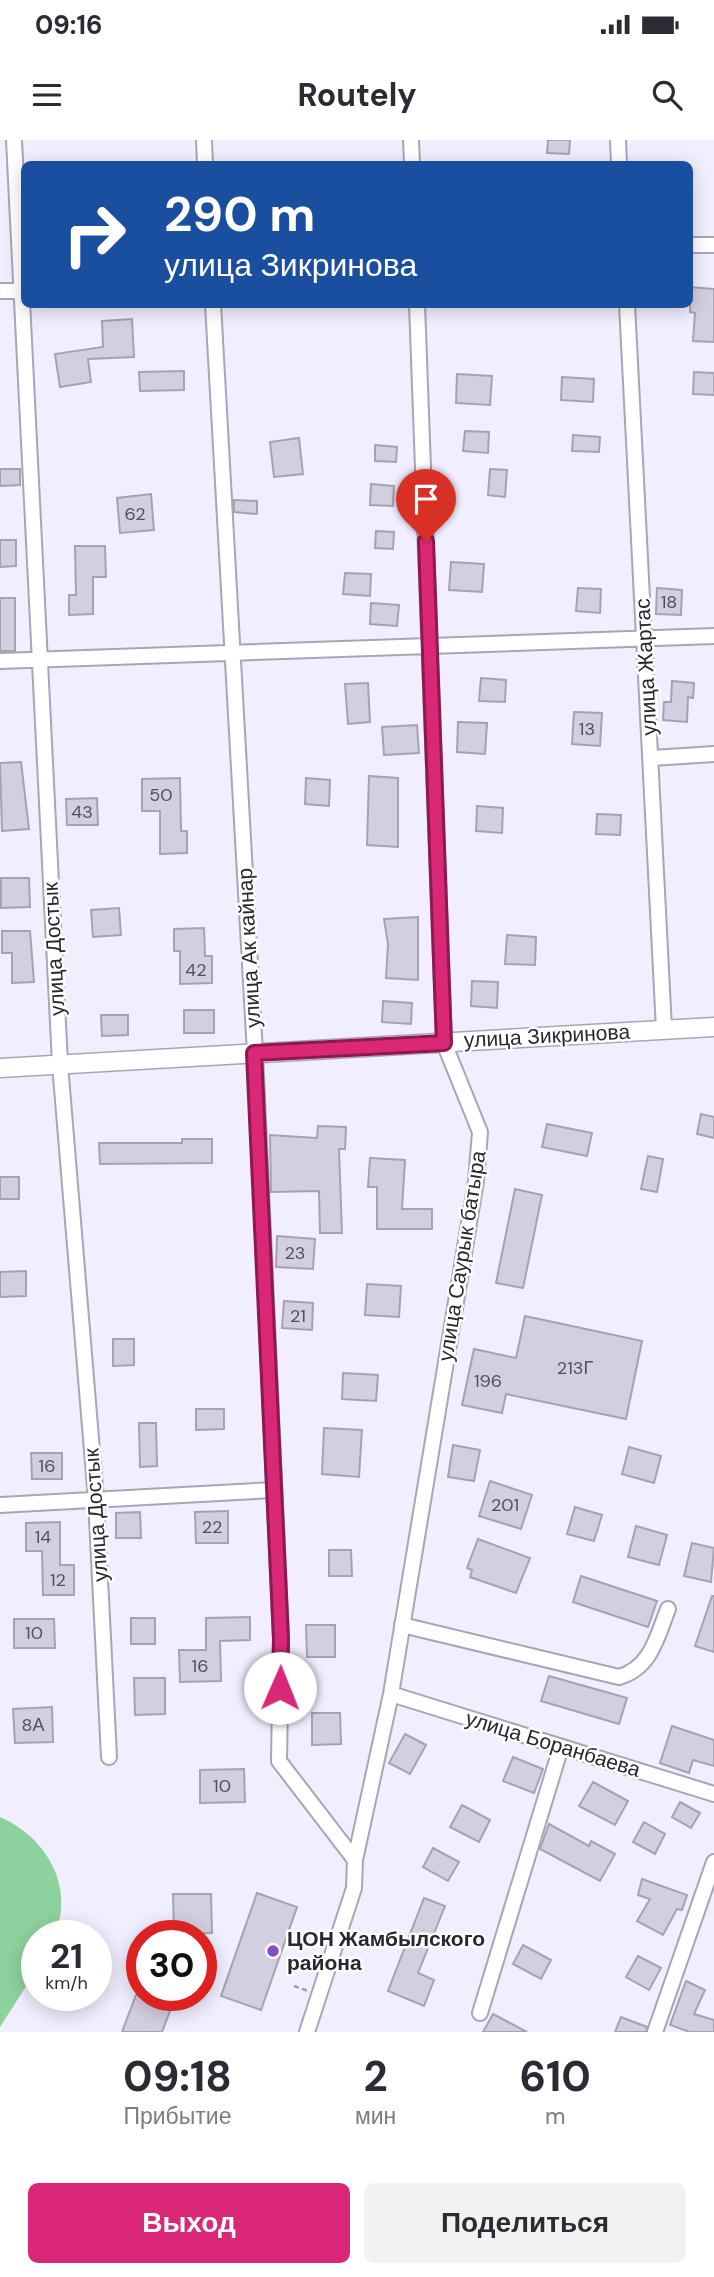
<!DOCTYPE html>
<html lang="ru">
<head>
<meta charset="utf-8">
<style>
  :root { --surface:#fff; --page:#f2f2f3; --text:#2b2b33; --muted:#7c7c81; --accent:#db2777 }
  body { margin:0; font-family:"DM Sans",sans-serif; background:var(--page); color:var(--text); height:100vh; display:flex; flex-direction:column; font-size:26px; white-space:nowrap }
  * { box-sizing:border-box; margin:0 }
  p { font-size:23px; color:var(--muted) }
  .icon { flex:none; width:38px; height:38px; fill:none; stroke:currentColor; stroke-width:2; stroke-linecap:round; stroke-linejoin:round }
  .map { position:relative; height:1892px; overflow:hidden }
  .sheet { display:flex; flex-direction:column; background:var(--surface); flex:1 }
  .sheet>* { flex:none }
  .top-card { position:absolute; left:21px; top:21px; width:672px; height:147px; border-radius:10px; box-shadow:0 4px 18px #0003; background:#1a4fa0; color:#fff; overflow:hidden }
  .speed { position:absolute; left:21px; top:1780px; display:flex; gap:14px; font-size:35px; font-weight:700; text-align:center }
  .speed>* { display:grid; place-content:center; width:91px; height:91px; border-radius:50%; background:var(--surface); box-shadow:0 4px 18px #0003; line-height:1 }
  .speed small { font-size:18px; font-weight:400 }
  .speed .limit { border:10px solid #d22; background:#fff; color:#111 }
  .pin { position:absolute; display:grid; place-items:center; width:60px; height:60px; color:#fff; margin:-72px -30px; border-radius:50% 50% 50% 0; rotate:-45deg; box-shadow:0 0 7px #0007 }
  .pin .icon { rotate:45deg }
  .me { position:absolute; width:77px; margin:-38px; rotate:1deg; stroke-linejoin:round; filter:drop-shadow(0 0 5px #0008) }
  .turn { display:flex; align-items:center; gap:24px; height:147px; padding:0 28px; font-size:32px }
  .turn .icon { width:91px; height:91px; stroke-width:2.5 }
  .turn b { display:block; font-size:49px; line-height:60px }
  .eta { display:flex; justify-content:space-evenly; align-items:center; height:119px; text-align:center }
  .eta b { font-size:42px; font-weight:700; line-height:49px }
  .action { display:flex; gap:14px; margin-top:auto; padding:14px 28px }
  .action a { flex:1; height:80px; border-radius:10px; background:var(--accent); color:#fff; font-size:28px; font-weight:700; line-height:80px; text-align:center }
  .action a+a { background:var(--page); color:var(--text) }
  .status { display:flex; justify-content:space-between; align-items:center; height:49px; padding:0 35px; background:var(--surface); direction:ltr }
  .status svg { height:19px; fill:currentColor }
  header { display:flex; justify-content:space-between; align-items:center; height:91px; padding:0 28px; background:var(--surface); font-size:32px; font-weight:700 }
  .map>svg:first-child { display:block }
</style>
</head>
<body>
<div class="status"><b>09:16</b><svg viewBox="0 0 49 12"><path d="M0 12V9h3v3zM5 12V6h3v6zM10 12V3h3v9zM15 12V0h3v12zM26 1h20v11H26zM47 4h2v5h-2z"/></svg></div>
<header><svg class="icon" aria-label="menu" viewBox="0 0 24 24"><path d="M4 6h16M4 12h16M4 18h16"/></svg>Routely<svg class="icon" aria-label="search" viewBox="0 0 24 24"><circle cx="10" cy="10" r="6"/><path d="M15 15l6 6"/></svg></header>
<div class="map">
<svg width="714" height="1892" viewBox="0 0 714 1892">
  <rect width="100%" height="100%" fill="#f1eeff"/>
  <path fill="#8dd29e" d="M0 1677C46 1697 75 1746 55 1795L37 1796V1829L0 1887Z"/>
  <path fill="#d2cfe0" stroke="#a5a2b2" stroke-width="2" d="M548 0H570L569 14 547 13Z
    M690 147 714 149V202L693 201 695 173 690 172Z
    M132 179 134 217 88 219 91 242 60 247 55 214 103 207 102 181Z
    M184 231V250L140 251 139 232Z
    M694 232 714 233V255L693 254Z
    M457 234 492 236 490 265 456 263Z
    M562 237 594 239 593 262 561 260Z
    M465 291 489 292 488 313 463 311Z
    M573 295 600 297 599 312 572 311Z
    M299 298 303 334 274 337 270 302Z
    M375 305 397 307 396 322 375 321Z
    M0 329H20V345L0 346Z
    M490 329 507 330 505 357 488 355Z
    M371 344 394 346 393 366 370 365Z
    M151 354 154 390 120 393 117 358Z
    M234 360 257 361V374L234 372Z
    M376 391 394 392 393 409 375 408Z
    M0 400H16V426L0 427Z
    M75 406H105L106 437H93V474L69 475V455H76Z
    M451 422 484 424 482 452 449 450Z
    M345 433 371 434 370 456 343 454Z
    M578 448 601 449 600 473 576 471Z
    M657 448 682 450 681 475 656 474Z
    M0 458H15V511H0Z
    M371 463 399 465 397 486 370 484Z
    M481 538 506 540 505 562 479 561Z
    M672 541 694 543 693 558 688 557 687 582 663 580 664 562H671Z
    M368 543 370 582 348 584 345 544Z
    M574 572 602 573 600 606 572 604Z
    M458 582 487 583 485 614 457 612Z
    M417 585 419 613 384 615 382 587Z
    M21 622 29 689 2 691 0 623Z
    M369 636 398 638V707L367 705Z
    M180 638 181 691H187V713L160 714V671H142V639Z
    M306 638 330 640 329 666 305 664Z
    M97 658 98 685H67L66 659Z
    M477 666 503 668 502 693 476 691Z
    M597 674 621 675 620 695 596 694Z
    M1 738H29L30 767 1 768Z
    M119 768 121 795 93 797 91 770Z
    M418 777V840L386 838 388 804 384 779Z
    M204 788 205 816H212V843L180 844V811H174V789Z
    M2 791H30L34 842 12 843V813H2Z
    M507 795 536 797 535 825 505 824Z
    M472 841 498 842 497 868 471 866Z
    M383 861 412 863 411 884 382 882Z
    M184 870H214V893H184Z
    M101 875H128V895L102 896Z
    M701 974 714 977V998L697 994Z
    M547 984 592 993 587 1016 542 1007Z
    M318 986 346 987 345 1009H339L342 1093H320L319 1051 271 1052 270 995 317 998Z
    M182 999H212V1023L100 1024 99 1003H182Z
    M648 1016 663 1019 657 1052 641 1049Z
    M370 1018 405 1020 402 1069H432V1089H377V1047H368Z
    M0 1037H19V1059H0Z
    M515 1049 542 1055 523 1148 496 1143Z
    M277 1096 315 1099 313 1129 276 1127Z
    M26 1131V1156L0 1157V1132Z
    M367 1144 401 1146 399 1177 365 1175Z
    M284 1161 313 1163 312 1190 282 1188Z
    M525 1176 642 1201 626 1279 506 1254 502 1273 462 1265 474 1209 516 1218Z
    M113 1199H134V1225L113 1226Z
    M343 1233 378 1235 376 1261 342 1259Z
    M196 1269H224V1289L196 1290Z
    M139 1283H156L157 1326 140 1327Z
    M324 1288 362 1290 359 1337 322 1334Z
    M453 1305 480 1310 474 1341 448 1337Z
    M629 1307 661 1316 654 1343 622 1334Z
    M31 1313H62V1339H32Z
    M490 1341 532 1355 521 1389 479 1376Z
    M575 1367 602 1375 594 1401 567 1394Z
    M228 1371V1403H196L195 1372Z
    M140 1372 141 1398H116V1373Z
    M60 1382V1425H74V1455H43L42 1411H26V1383Z
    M636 1386 667 1395 659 1425 628 1417Z
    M478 1399 530 1418 516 1453 470 1437 472 1430 467 1428Z
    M692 1403 714 1408 711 1442 684 1436Z
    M329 1410H351L352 1436H329Z
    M581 1436 657 1461 648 1487 573 1462Z
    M712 1456H714V1512L695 1506Z
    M250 1477V1500L220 1501 221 1541 180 1542 179 1510H206V1478Z
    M131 1478H155V1504H131Z
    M14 1479H54L55 1508H14Z
    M306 1485H335V1517H307Z
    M549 1536 627 1558 619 1584 541 1561Z
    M134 1538H165V1574L135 1575Z
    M52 1567 53 1602 15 1603 13 1569Z
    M312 1573H340L341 1604 312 1605Z
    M672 1586 714 1600V1626L693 1620 689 1633 660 1623Z
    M405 1594 426 1605 410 1634 389 1623Z
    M513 1617 543 1629 534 1653 503 1641Z
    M244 1629 245 1662 200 1663V1630Z
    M593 1642 628 1661 615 1685 579 1666Z
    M680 1662 700 1673 691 1688 672 1677Z
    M462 1665 490 1680 479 1702 450 1687Z
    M644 1682 665 1694 655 1714 633 1702Z
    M549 1684 589 1706 591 1701 615 1714 600 1741 540 1709Z
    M433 1708 459 1722 448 1741 423 1727Z
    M642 1739 687 1755 682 1770 677 1769 663 1795 637 1781 650 1759 638 1755Z
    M257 1753 297 1767 261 1870 221 1856Z
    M173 1754H211L212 1793 174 1794Z
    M424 1758 445 1766 418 1833 434 1840 424 1866 388 1851Z
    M523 1805 551 1820 541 1839 513 1824Z
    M638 1816 661 1828 649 1850 626 1837Z
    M686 1841 705 1850 694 1874 714 1880V1892H690L670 1885Z
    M136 1855H176L162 1892H122Z
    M493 1874 527 1892H483Z
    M621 1877 647 1887 646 1892H615Z"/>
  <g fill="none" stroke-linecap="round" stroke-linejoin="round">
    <defs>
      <path id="minor" d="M14 0 60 924 96 1359 109 1617
        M204 0 205 24
        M411 0 412 24
        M618 0 619 24
        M690 105H714
        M0 151H24
        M213 164 255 913 281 1499 279 1621 355 1720
        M627 164 664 889
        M0 521 714 496
        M652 618 714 614
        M0 1365 274 1350
        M402 1485 619 1537C651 1528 657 1497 668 1469
        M391 1554 714 1654
        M480 1873 561 1607
        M307 1892 354 1748 355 1720 391 1554 476 1041 480 992 444 903 417 164
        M655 1892 714 1722"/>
      <path id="tertiary" d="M0 928 714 887"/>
    </defs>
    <use href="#minor" stroke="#a8a5b5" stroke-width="18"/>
    <use href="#tertiary" stroke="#a8a5b5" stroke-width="21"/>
    <path stroke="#9f9daa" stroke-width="2.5" stroke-dasharray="5 3.5" stroke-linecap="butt" d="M294 1846 308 1851"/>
    <use href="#minor" stroke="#fff" stroke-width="14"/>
    <use href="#tertiary" stroke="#fff" stroke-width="18"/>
  </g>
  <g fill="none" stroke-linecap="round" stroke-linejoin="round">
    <defs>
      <path id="route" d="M280 1548 281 1499 254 913 444 903 426 401"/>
    </defs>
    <use href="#route" stroke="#8e194d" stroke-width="18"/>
    <use href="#route" stroke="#db2777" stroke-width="12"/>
  </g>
  <circle fill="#874dc4" stroke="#fff" stroke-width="2.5" cx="273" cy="1811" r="7"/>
  <g text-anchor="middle" stroke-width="5" stroke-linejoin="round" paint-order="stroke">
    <g font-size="18" fill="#52515a">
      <text x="135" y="380">62</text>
      <text x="669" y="468">18</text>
      <text x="587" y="595">13</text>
      <text x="161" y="661">50</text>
      <text x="82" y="678">43</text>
      <text x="196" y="836">42</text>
      <text x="295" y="1119">23</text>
      <text x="298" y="1182">21</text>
      <text x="575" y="1234">213Г</text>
      <text x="488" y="1247">196</text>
      <text x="47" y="1332">16</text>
      <text x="505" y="1371">201</text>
      <text x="212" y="1393">22</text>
      <text x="43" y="1403">14</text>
      <text x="58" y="1446">12</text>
      <text x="34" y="1499">10</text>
      <text x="200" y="1532">16</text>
      <text x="33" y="1591">8А</text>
      <text x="222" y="1652">10</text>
    </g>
    <g font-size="21" fill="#28272d" stroke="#fff">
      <text transform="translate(646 527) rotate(-93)" y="7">улица Жартас</text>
      <text transform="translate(249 808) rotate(-93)" y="7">улица Ак кайнар</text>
      <text transform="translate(54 809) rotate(-93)" y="7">улица Достык</text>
      <text transform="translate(547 896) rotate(-3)" y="7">улица Зикринова</text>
      <text transform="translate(462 1116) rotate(-81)" y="7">улица Саурык батыра</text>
      <text transform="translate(96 1375) rotate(-94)" y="7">улица Достык</text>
      <text transform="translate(553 1604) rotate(17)" y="7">улица Боранбаева</text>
    </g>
    <g font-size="21" font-weight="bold" fill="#28272d" stroke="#fff" text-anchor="start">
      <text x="287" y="1806">ЦОН Жамбылского<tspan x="287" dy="24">района</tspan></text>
    </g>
  </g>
</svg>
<div class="speed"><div>21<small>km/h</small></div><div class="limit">30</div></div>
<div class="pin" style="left:426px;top:401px;background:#d93025"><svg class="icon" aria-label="arrive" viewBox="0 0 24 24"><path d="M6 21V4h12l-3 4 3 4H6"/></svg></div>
<svg class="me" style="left:280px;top:1548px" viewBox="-20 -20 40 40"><circle r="19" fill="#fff"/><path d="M0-13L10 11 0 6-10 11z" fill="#db2777"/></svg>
<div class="top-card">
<div class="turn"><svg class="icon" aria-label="right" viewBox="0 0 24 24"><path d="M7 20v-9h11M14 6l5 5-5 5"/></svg><div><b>290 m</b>улица Зикринова</div></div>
</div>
</div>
<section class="sheet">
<div class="eta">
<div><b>09:18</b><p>Прибытие</p></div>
<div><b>2</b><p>мин</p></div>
<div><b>610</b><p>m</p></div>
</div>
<div class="action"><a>Выход</a><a>Поделиться</a></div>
</section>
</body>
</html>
